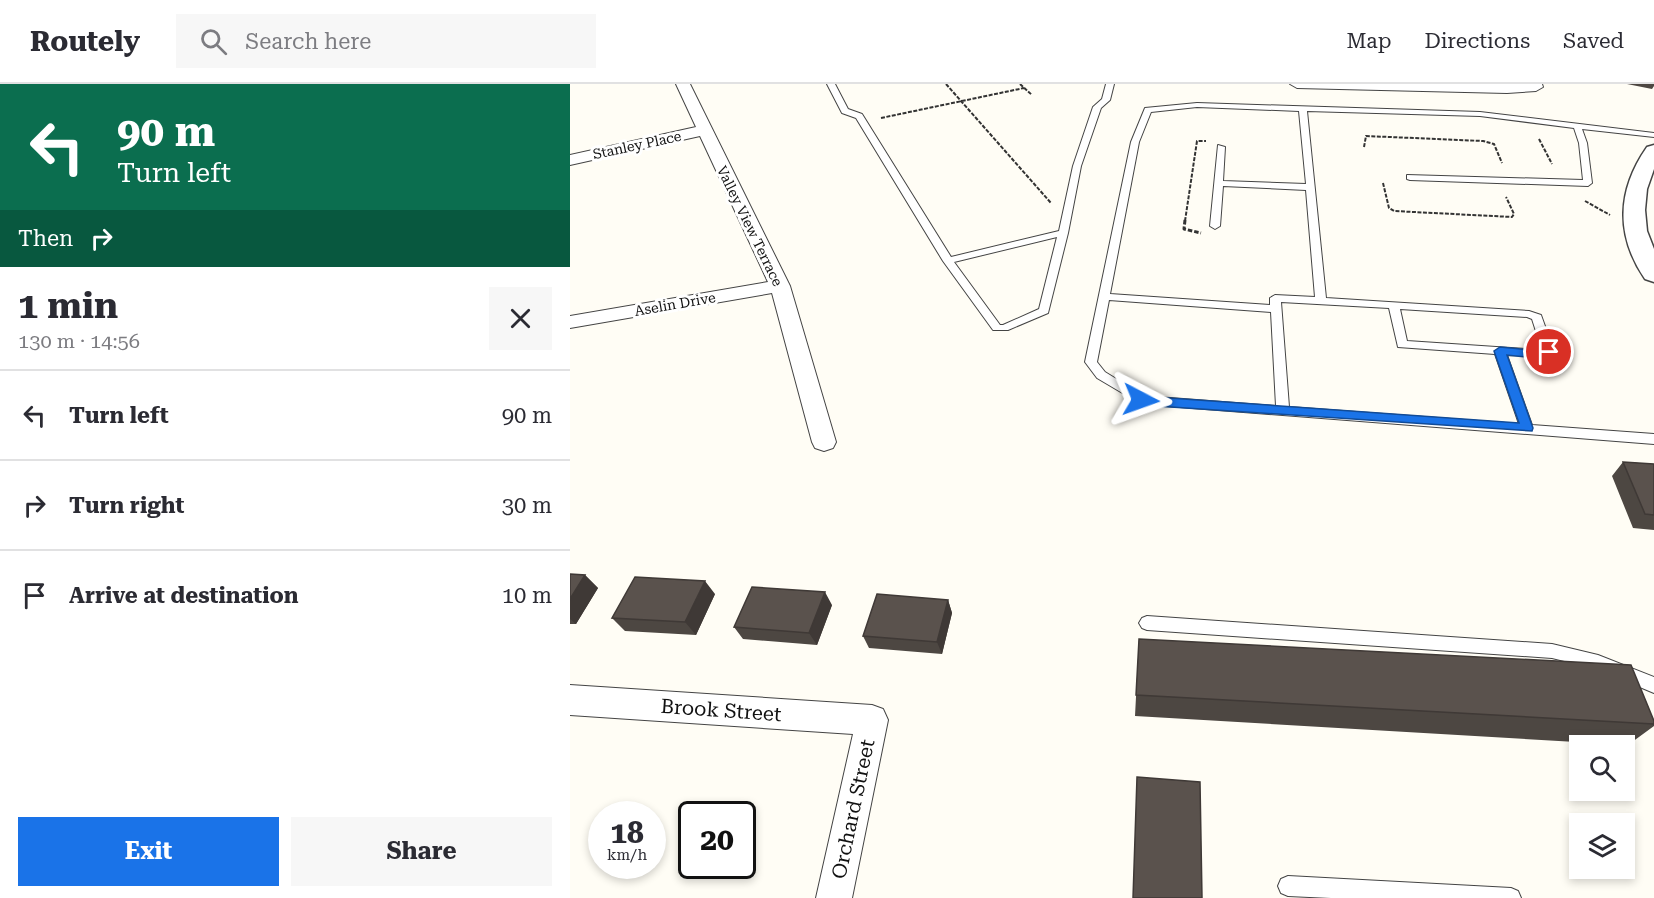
<!DOCTYPE html>
<html lang="en">
<head>
<meta charset="utf-8">
<style>
  :root { --surface:#fff; --page:#f7f7f7; --text:#2b2b33; --muted:#7c7c81; --line:#e1e1e2; --accent:#1a73e8 }
  body { margin:0; font-family:"Roboto Serif",serif; background:var(--page); color:var(--text); height:100vh; display:flex; flex-direction:column; font-size:22px; white-space:nowrap }
  * { box-sizing:border-box; margin:0 }
  p { font-size:20px; color:var(--muted) }
  .icon { flex:none; width:33px; height:33px; fill:none; stroke:currentColor; stroke-width:2; stroke-linecap:round; stroke-linejoin:round }
  .map { position:relative; flex:1; overflow:hidden }
  .details { display:flex; flex-direction:column; background:var(--surface); width:570px }
  .details>* { flex:none }
  .banner { background:#0b6e4f; color:#fff; overflow:hidden }
  .controls { position:absolute; left:999px; top:651px; display:grid; gap:12px }
  .controls a { display:grid; place-items:center; width:66px; height:66px; border-radius:0px; background:var(--surface); box-shadow:0 3px 9px #0003; font-size:30px }
  .speed { position:absolute; left:18px; top:717px; display:flex; gap:12px; font-size:30px; font-weight:700; text-align:center }
  .speed>* { display:grid; place-content:center; width:78px; height:78px; border-radius:50%; background:var(--surface); box-shadow:0 3px 9px #0003; line-height:1 }
  .speed small { font-size:15px; font-weight:400 }
  .speed .limit { border:3px solid #111; border-radius:9px; background:#fff; color:#111 }
  .pin { position:absolute; display:grid; place-items:center; width:51px; height:51px; color:#fff; margin:-26px; border:3px solid #fff; border-radius:50%; box-shadow:0 2px 6px #0007 }
  .me { position:absolute; width:66px; margin:-33px; rotate:94deg; stroke-linejoin:round; filter:drop-shadow(0 0 4px #0008) }
  .turn { display:flex; align-items:center; gap:21px; height:126px; padding:0 18px; font-size:27px }
  .turn .icon { width:78px; height:78px; stroke-width:2.5 }
  .turn b { display:block; font-size:42px; line-height:51px }
  .then { display:flex; align-items:center; height:57px; padding:0 18px; background:#0003; gap:12px; font-size:22px }
  .round { display:grid; place-items:center; flex:none; width:63px; height:63px; border-radius:0px; background:var(--page) }
  .headline { display:flex; align-items:center; justify-content:space-between; height:102px; padding:0 18px }
  h1 { font-size:36px; font-weight:700; line-height:45px }
  .primary-button { display:flex; gap:12px; margin-top:auto; padding:12px 18px }
  .primary-button a { flex:1; height:69px; border-radius:0px; background:var(--accent); color:#fff; font-size:24px; font-weight:700; line-height:69px; text-align:center }
  .primary-button a+a { background:var(--page); color:var(--text) }
  ul { padding:0; list-style:none }
  li { display:flex; align-items:center; gap:18px; height:90px; padding:0 18px; border-top:2px solid var(--line) }
  li div { flex:1 }
  li b { display:block; font-size:22px }
  li em { font-style:normal }
  header { display:flex; align-items:center; gap:36px; box-sizing:border-box; height:84px; padding:0 30px; background:var(--surface); border-bottom:2px solid var(--line) }
  header strong { font-size:28px }
  nav { display:flex; gap:33px; margin-inline-start:auto; font-size:21px }
  .search { width:420px; height:54px; background:var(--page); display:flex; align-items:center; gap:15px; box-sizing:border-box; padding:0 21px; border-radius:0px; color:var(--muted); font-size:22px }
  main { display:flex; flex:1; min-height:0 }
  .map>svg:first-child { display:block }
</style>
</head>
<body>
<header>
<strong>Routely</strong>
<div class="search"><svg class="icon" aria-label="search" viewBox="0 0 24 24"><circle cx="10" cy="10" r="6"/><path d="M15 15l6 6"/></svg>Search here</div>
<nav><a>Map</a><a>Directions</a><a>Saved</a></nav>
</header>
<main>
<section class="details">
<div class="banner">
<div class="turn"><svg class="icon" aria-label="left" viewBox="0 0 24 24"><path d="M17 20v-9H6M10 6l-5 5 5 5"/></svg><div><b>90 m</b>Turn left</div></div>
<div class="then">Then<svg class="icon" aria-label="right" viewBox="0 0 24 24"><path d="M7 20v-9h11M14 6l5 5-5 5"/></svg></div>
</div>
<div class="headline"><div><h1>1 min</h1><p>130 m · 14:56</p></div><a class="round"><svg class="icon" aria-label="close" viewBox="0 0 24 24"><path d="M6 6l12 12M18 6L6 18"/></svg></a></div>
<ul>
<li><svg class="icon" aria-label="left" viewBox="0 0 24 24"><path d="M17 20v-9H6M10 6l-5 5 5 5"/></svg><div><b>Turn left</b></div><em>90 m</em></li>
<li><svg class="icon" aria-label="right" viewBox="0 0 24 24"><path d="M7 20v-9h11M14 6l5 5-5 5"/></svg><div><b>Turn right</b></div><em>30 m</em></li>
<li><svg class="icon" aria-label="arrive" viewBox="0 0 24 24"><path d="M6 21V4h12l-3 4 3 4H6"/></svg><div><b>Arrive at destination</b></div><em>10 m</em></li>
</ul>
<div class="primary-button"><a>Exit</a><a>Share</a></div>
</section>
<div class="map">
<svg width="1084" height="814" viewBox="0 0 1084 814">
  <rect width="100%" height="100%" fill="#fffdf5"/>
  <g fill="none" stroke-linecap="round" stroke-linejoin="round">
    <defs>
      <path id="service" d="M257 0H265L278 25 292 30 381 173 489 147 503 82 523 23 532 15 536 0H544L540 16 531 24 511 82 498 149 478 229 438 246H423L373 177 286 34 272 29ZM487 153 469 225 433 241H430L384 178Z
        M627 19 910 28 1084 49V53L1012 45 1017 59 1022 99 1018 102 840 96 837 95V91L1013 96 1009 59 1004 44 910 32 737 27 756 214 959 227 971 231 985 270 983 273 937 271 962 341 1084 350V360L571 320 527 294 515 278 561 58 575 24ZM627 23 729 27 736 100 653 97 655 63 648 61 640 142 645 145 650 142 653 102 736 106 745 213 705 211 700 214V221L540 210 569 58 581 28ZM539 216 701 228 706 322 574 312 535 288 527 278ZM711 218 819 224 828 263 925 270 949 340 719 323ZM830 225 957 233 962 235 972 266 837 257Z
        M577 532 982 560 1028 571 1084 593V609L1027 585 982 574 577 546 572 544 569 539 572 534Z
        M718 792 941 804 948 807 951 814H761L718 812 711 809 708 802 711 795Z"/>
      <path id="minor" d="M106 0H120L220 202 266 358 263 364 254 367 245 364 242 358 202 209 0 244V232L198 198 130 52 0 81V71L126 43Z
        M720 0H972L973 3 966 7 937 9 727 4Z
        M0 601 302 621 313 625 318 636 282 814H246L283 650 0 631Z"/>
      <path id="tertiary" d="M1084 61V85L1077 105 1075 126 1077 147 1084 165V198L1075 195C1045 151 1047 106 1077 63Z"/>
    </defs>
    <use href="#service" stroke="#444" stroke-width="2"/>
    <use href="#minor" stroke="#444" stroke-width="2"/>
    <use href="#tertiary" stroke="#444" stroke-width="3"/>
    <path stroke="#333" stroke-width="2" stroke-dasharray="4 1.5" stroke-linecap="butt" d="M376 0 481 119
      M450 0 462 11
      M311 34 454 4
      M969 55 982 80
      M794 63 796 52 913 57 924 60 932 79
      M813 99 819 124 824 127 942 133 944 130 936 113
      M1015 117 1040 131
      M615 137 627 57H636"/>
    <path stroke="#333" stroke-width="3" stroke-dasharray="4.5 2" stroke-linecap="butt" d="M615 136 614 145 631 149"/>
    <use href="#service" fill="#fff" fill-rule="evenodd"/>
    <use href="#minor" fill="#fff" fill-rule="evenodd"/>
    <use href="#tertiary" fill="#fff" fill-rule="evenodd"/>
  </g>
  <path fill="#4d4742" d="M1057 0H1084V2L1082 5Z
    M1053 378 1084 380V446L1063 444 1042 392Z
    M0 490 15 491 28 504 6 540H0Z
    M145 510 126 551 55 547 42 534Z
    M378 516 382 529 372 570 299 564 293 552Z
    M262 521 247 561 173 555 164 543Z
    M569 555 1084 637V642L1058 661 565 632Z"/>
  <path fill="#3f3936" d="M15 491 28 504 6 540 0 535V515Z
    M135 497 145 510 126 551 115 538Z
    M255 508 262 521 247 561 239 549Z
    M378 516 382 529 372 570 367 558Z"/>
  <path fill="#5a524d" stroke="#3f3936" stroke-width="1.5" d="M1053 378 1084 380V431L1075 430Z
    M0 490 15 491 0 515Z
    M65 493 135 497 115 538 42 534Z
    M182 503 255 508 239 549 164 543Z
    M307 510 378 516 367 558 293 552Z
    M569 555 1061 581 1084 637V640L566 611Z
    M567 693 630 698 632 814H563Z"/>
  <path fill="#1a73e8" stroke="#114b97" stroke-width="1.5" d="M930 263 973 267 979 264 985 268 975 275 937 271 963 344 962 347 571 321 565 316 571 312 949 339 924 267Z"/>
  <g text-anchor="middle" stroke-width="6" stroke-linejoin="round" paint-order="stroke">
    <g font-size="14" fill="#111" stroke="#fff">
      <text transform="translate(67 61) rotate(-12)" y="5">Stanley Place</text>
      <text transform="translate(180 142) rotate(64)" y="5">Valley View Terrace</text>
      <text transform="translate(105 220) rotate(-10)" y="5">Aselin Drive</text>
    </g>
    <g font-size="20" fill="#111" stroke="#fff">
      <text transform="translate(151 626) rotate(4)" y="7">Brook Street</text>
      <text transform="translate(283 725) rotate(-78)" y="7">Orchard Street</text>
    </g>
  </g>
</svg>
<div class="controls">
<a><svg class="icon" aria-label="search" viewBox="0 0 24 24"><circle cx="10" cy="10" r="6"/><path d="M15 15l6 6"/></svg></a>
<a><svg class="icon" aria-label="layers" viewBox="0 0 24 24"><path d="M12 4l9 5-9 5-9-5zM3 14l9 5 9-5"/></svg></a>
</div>
<div class="speed"><div>18<small>km/h</small></div><div class="limit">20</div></div>
<div class="pin" style="left:979px;top:268px;background:#d93025"><svg class="icon" aria-label="arrive" viewBox="0 0 24 24"><path d="M6 21V4h12l-3 4 3 4H6"/></svg></div>
<svg class="me" style="left:571px;top:316px" viewBox="-20 -20 40 40"><path d="M0-17L14 15 0 8-14 15z" fill="#1a73e8" stroke="#fff" stroke-width="4"/></svg>
</div>
</main>
</body>
</html>
